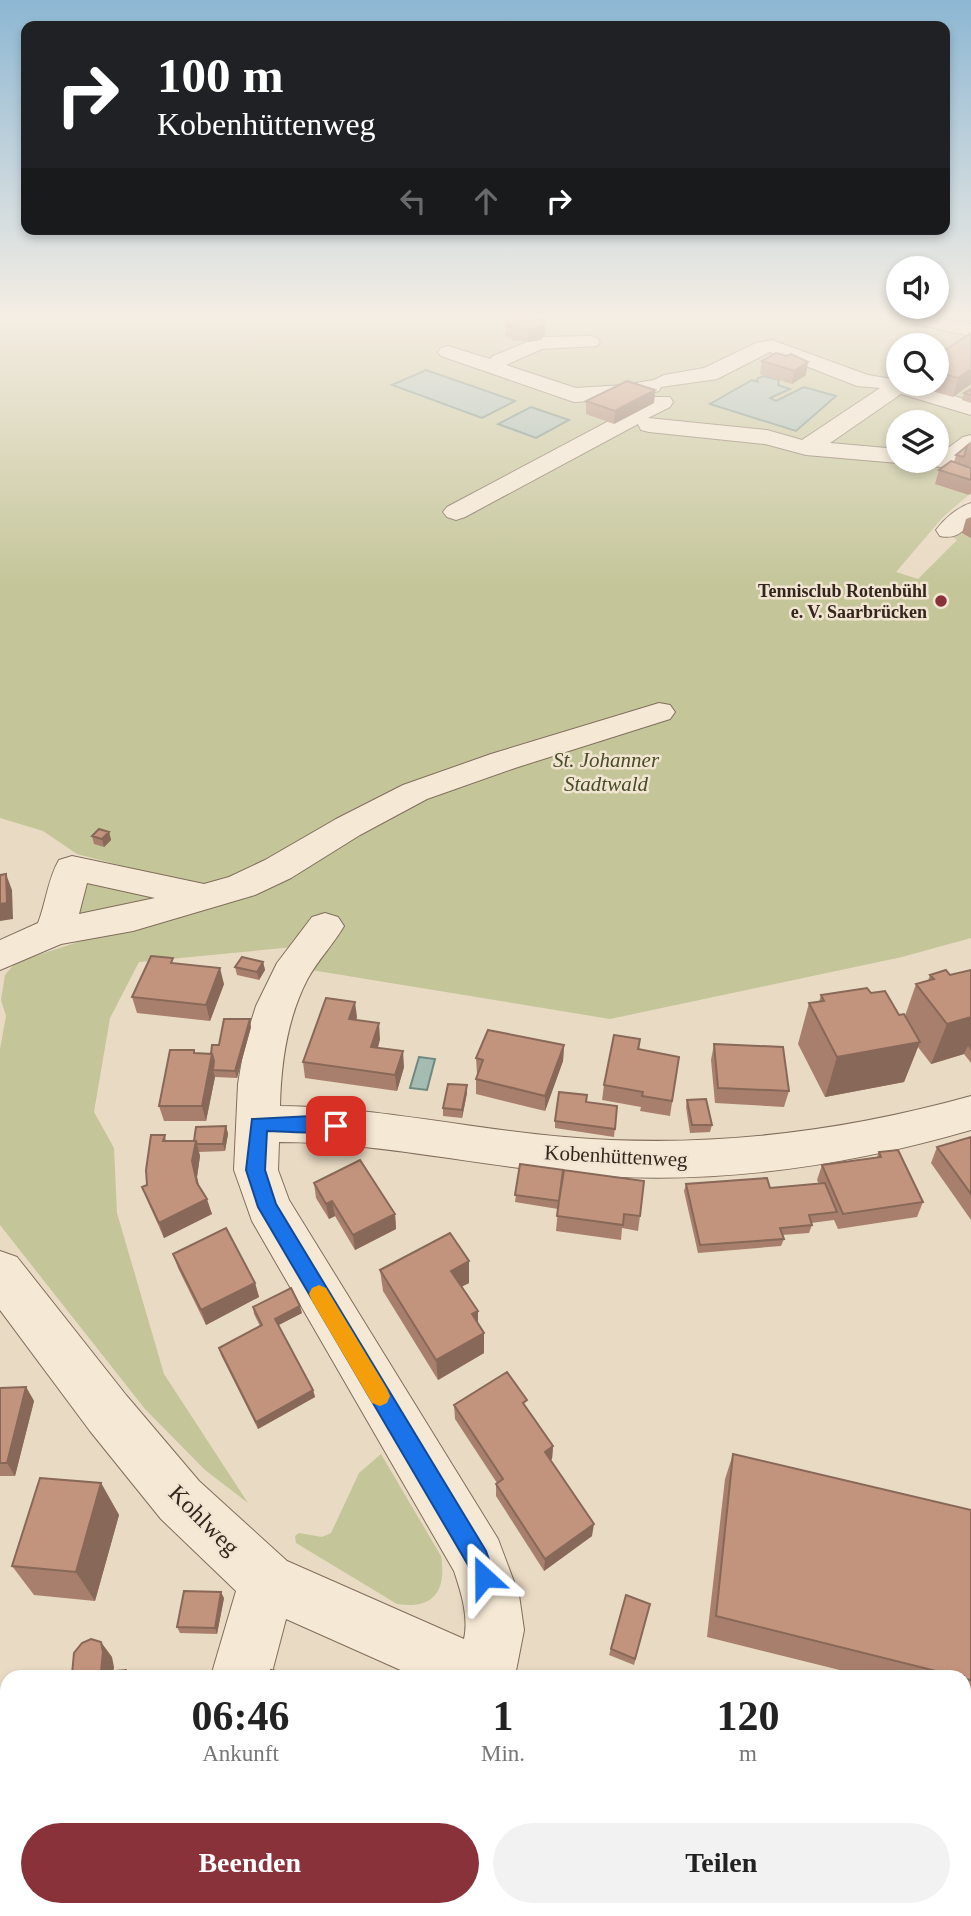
<!DOCTYPE html>
<html lang="de">
<head>
<meta charset="utf-8">
<style>
  :root { --surface:#fff; --page:#f2f2f2; --text:#222; --muted:#767676; --accent:#8a323a }
  body { margin:0; font-family:Georgia,serif; background:var(--page); color:var(--text); height:100vh; display:flex; flex-direction:column; font-size:26px; white-space:nowrap }
  * { box-sizing:border-box; margin:0 }
  p { font-size:23px; color:var(--muted) }
  .icon { flex:none; width:38px; height:38px; fill:none; stroke:currentColor; stroke-width:2; stroke-linecap:round; stroke-linejoin:round }
  .map { position:relative; flex:1; overflow:hidden }
  .sheet { position:absolute; left:0px; top:1670px; width:971px; height:247px; display:flex; flex-direction:column; background:var(--surface); border-radius:21px 21px 0 0; box-shadow:0 4px 10px #0003 }
  .sheet>* { flex:none }
  .banner { position:absolute; left:21px; top:21px; width:929px; height:214px; border-radius:14px; box-shadow:0 4px 10px #0003; background:#202124; color:#fff; overflow:hidden }
  .buttons { position:absolute; left:886px; top:256px; display:grid; gap:14px }
  .buttons a { display:grid; place-items:center; width:63px; height:63px; border-radius:50%; background:var(--surface); box-shadow:0 4px 10px #0003; font-size:35px }
  .pin { position:absolute; display:grid; place-items:center; width:60px; height:60px; color:#fff; margin:-30px; border-radius:14px; box-shadow:0 4px 10px #0006 }
  .me { position:absolute; width:77px; margin:-38px; rotate:336deg; stroke-linejoin:round; filter:drop-shadow(0 0 5px #0008) }
  .turn { display:flex; align-items:center; gap:24px; height:147px; padding:0 21px; font-size:32px }
  .turn .icon { width:91px; height:91px; stroke-width:2.5 }
  .turn b { display:block; font-size:49px; line-height:60px }
  .lanes { display:flex; align-items:center; height:66px; padding:0 21px; background:#0003; justify-content:center; gap:35px; direction:ltr }
  .lanes .off { opacity:.35 }
  .eta { display:flex; justify-content:space-evenly; align-items:center; height:119px; text-align:center }
  .eta b { font-size:42px; font-weight:600; line-height:49px }
  .button { display:flex; gap:14px; margin-top:auto; padding:14px 21px }
  .button a { flex:1; height:80px; border-radius:42px; background:var(--accent); color:#fff; font-size:28px; font-weight:600; line-height:80px; text-align:center }
  .button a+a { background:var(--page); color:var(--text) }
  .map>svg:first-child { display:block }
</style>
</head>
<body>
<div class="map">
<svg width="971" height="1916" viewBox="0 0 971 1916">
  <rect width="100%" height="100%" fill="#e9dac3"/>
  <path fill="#c4c599" fill-rule="evenodd" d="M0 318H888L971 335V493L943 517 896 572 918 579 957 540 951 536 971 520V938L902 957 610 1019 305 969 294 947 139 962 110 1018 94 1112 114 1148 117 1213 164 1374 248 1503 205 1470 145 1409 0 1225V1049L6 1016 1 1000 5 975 16 962 159 916 164 877 77 854 43 831 0 818ZM898 345H936V383H898ZM898 422H936V460H898Z
    M87 881 153 897V900L80 917 75 912Z
    M381 1454 441 1556C447 1591 433 1610 397 1604L296 1543 295 1536 299 1533 322 1537 331 1533 359 1473Z
    M535 1909H931L958 1916H536Z"/>
  <path fill="#a5bcb3" stroke="#6d8980" stroke-width="2" d="M426 370 515 401 482 418 392 385Z
    M763 376 779 380 778 385 790 389 770 398 776 401 804 387 836 396 796 431 710 404 752 380 758 382 757 379Z
    M531 407 569 420 536 438 498 424Z
    M419 1057 435 1059 427 1090 410 1088Z"/>
  <g fill="none" stroke-linecap="round" stroke-linejoin="round">
    <defs>
      <path id="minor" d="M902 318H942L971 324V336L905 322Z
        M590 336 597 338 600 342 597 346 542 349 506 365 576 388 624 385 654 380 664 375 704 368 756 343 772 340 868 375 898 380V383H910L971 401V415L901 394 830 443 898 449V460H907L898 463 806 455 765 444 649 432 641 430 638 424 465 517 456 520 447 517 443 512 447 507 654 397H670L673 402 670 407 648 418 767 430 802 440 880 388 857 386 770 352 717 379 661 387 659 391 624 399 574 402 441 356 438 352 441 348 448 346 490 359 493 356 539 337Z
        M971 435V453C956 465 947 470 928 465L924 460H936V453H941L963 437Z
        M971 503V524C960 534 954 539 940 536L936 530C944 519 958 507 971 503Z
        M659 703 670 705 675 712 670 719 515 768 427 799 360 835 291 878 255 895 133 931 61 944 0 970V940L38 923C46 903 48 878 59 860L72 856 204 884 229 877 265 860 336 819 403 785 491 754ZM87 883 155 898 79 914Z
        M325 913 338 917 344 926C333 945 317 961 307 980 287 1019 281 1063 280 1106 376 1107 470 1129 565 1137 704 1149 838 1133 971 1096V1130C837 1169 702 1187 563 1173 468 1164 375 1142 279 1142L278 1170 289 1200 498 1539 519 1595 524 1630 515 1676H414L286 1619 271 1676H211L236 1591 161 1519 90 1431 0 1310V1251L17 1257 126 1395 199 1481 287 1561 464 1639C469 1617 461 1592 454 1571L252 1221 234 1170 238 1084 245 1041 256 1006 277 963 312 917Z
        M964 1807 971 1809V1873L964 1871Z
        M144 1909H210L209 1916H143Z"/>
    </defs>
    <use href="#minor" stroke="#816d5c" stroke-width="2"/>
    <use href="#minor" fill="#f5e9d5" fill-rule="evenodd"/>
  </g>
  <path fill="#a87f6c" d="M509 318 545 335 541 340 528 342 514 341 506 336V324Z
    M971 333V384L953 397 914 386 915 383H936V356Z
    M776 353 806 375 792 384 760 374 762 361Z
    M971 389V403L962 400 964 393Z
    M655 390 654 403 614 424 586 414V401Z
    M971 441V467L954 462 956 455Z
    M971 468V493L969 495 935 484 939 470Z
    M971 517V538L962 533 966 519Z
    M109 832 111 840 104 847 94 844 92 836Z
    M263 962 265 970 259 980 237 975 235 967Z
    M175 963 224 984 210 1021 137 1013 132 997Z
    M971 970V1063L964 1054 931 1064 918 1047 904 1082 825 1097 798 1044 809 1003 819 1002 821 995 871 993 899 1015 905 1016 916 984 928 981 930 975H950Z
    M357 1017 356 1020 380 1039 378 1048 404 1067 397 1091 305 1078 303 1062Z
    M251 1027 237 1078 215 1077 206 1121H164L159 1106 194 1050 195 1053 211 1054 219 1045Z
    M640 1039 639 1050 679 1057 670 1116 640 1111 641 1107 602 1100 604 1085Z
    M714 1044 789 1091 784 1107 715 1103 711 1060Z
    M564 1045 563 1061 545 1111 476 1094V1079L478 1074H477L476 1058Z
    M467 1093 462 1118 443 1116V1108Z
    M687 1100 712 1125 710 1132 690 1133 686 1107Z
    M586 1102 617 1106 614 1137 555 1128V1121Z
    M226 1126 228 1134 225 1151 199 1152 200 1156 197 1177 199 1185 212 1214 164 1238 148 1202 142 1187 147 1185 165 1135 166 1141H194Z
    M971 1137V1220L931 1163 937 1147Z
    M879 1152 923 1202 917 1217 838 1229 834 1220 811 1223 812 1225 809 1233 782 1235 784 1239 781 1246 698 1253 684 1191 686 1184 770 1188 819 1184 817 1180 822 1165 877 1157Z
    M520 1164 640 1216 638 1231 622 1228 621 1240 556 1231 558 1209 515 1202Z
    M314 1183 395 1214 396 1229 355 1250 335 1216 329 1219 316 1198Z
    M173 1254 255 1283 259 1297 206 1325 178 1268Z
    M469 1261V1283L461 1287 478 1311V1324L484 1353 438 1380 383 1291 380 1270Z
    M253 1307 302 1313 278 1325 313 1390 315 1397 258 1429 221 1355 219 1348 260 1326 254 1314Z
    M26 1387 34 1401 15 1476H0V1388Z
    M454 1405 527 1409 553 1446 552 1459 550 1460 592 1536 544 1571 496 1496V1484L497 1483 455 1419Z
    M733 1454 971 1510V1704L964 1702V1676H864L707 1637 725 1479Z
    M101 1483 119 1515 95 1601 34 1595 12 1566Z
    M626 1595 650 1604 634 1665 609 1655Z
    M224 1598 217 1634 180 1633 177 1627Z"/>
  <path fill="#886858" d="M546 323 545 335 541 340 528 342 529 330Z
    M808 362 806 375 792 384 794 371Z
    M971 369V384L953 397 958 378Z
    M655 390 654 403 614 424 615 411Z
    M109 832 111 840 104 847 102 839Z
    M6 874 12 890 13 919 0 921V904Z
    M263 962 265 970 259 980 257 972Z
    M220 968 224 984 210 1021 206 1005Z
    M355 1002 357 1017 351 1035 349 1019Z
    M971 1017V1051L968 1046 964 1054 931 1064 947 1024Z
    M250 1019 251 1027 237 1078 235 1071Z
    M379 1023 380 1039 373 1063 371 1047Z
    M920 1042 904 1082 825 1097 837 1057Z
    M564 1045 563 1061 545 1111V1096Z
    M403 1051 404 1067 397 1091 395 1075Z
    M212 1054 216 1069 213 1070 215 1077 206 1121 202 1106Z
    M467 1085V1093L462 1118V1110Z
    M226 1126 228 1134 225 1151 223 1144Z
    M196 1141 200 1156 197 1177 201 1198 192 1161Z
    M207 1199 212 1214 164 1238 159 1223Z
    M332 1201 335 1216 329 1219 326 1204Z
    M395 1214 396 1229 355 1250 353 1235Z
    M469 1261V1283L451 1292V1271Z
    M255 1283 259 1297 206 1325 201 1310Z
    M300 1306 302 1313 277 1326 275 1319Z
    M478 1311V1332L472 1314Z
    M484 1333V1353L438 1380 436 1360Z
    M26 1387 34 1401 15 1476 7 1463Z
    M313 1390 315 1397 258 1429 256 1422Z
    M553 1446 552 1459 544 1465 545 1452Z
    M101 1483 119 1515 95 1601 76 1572Z
    M594 1524 592 1536 544 1571 545 1559Z
    M221 1592 224 1598 217 1634 215 1628Z
    M101 1642 112 1657 114 1667 113 1676 101 1672Z
    M106 1909H111L110 1916H105Z
    M294 1909H300L298 1916H293Z"/>
  <path fill="#c3947d" stroke="#886858" stroke-width="2" d="M509 318H540L546 323 541 327 529 330 514 328 506 324Z
    M971 333V369L958 378 936 372V356Z
    M776 353 787 356 791 354 808 362 794 371 762 361Z
    M627 381 655 390 615 411 586 401Z
    M971 389V395L964 393Z
    M967 446 964 457 956 455Z
    M951 461 971 468V480L939 470Z
    M99 829 109 832 102 839 92 836Z
    M6 874 7 903 0 904V875Z
    M151 956 173 958 171 963 220 968 206 1005 132 997Z
    M242 957 263 962 257 972 235 967Z
    M946 970 950 975 971 970V1017L947 1024 916 984 934 979 930 975Z
    M867 988 871 993 885 991 899 1015 904 1014 920 1042 837 1057 809 1003 824 1001 821 995Z
    M326 998 355 1002 349 1019 379 1023 371 1047 403 1051 395 1075 303 1062Z
    M224 1019H250L235 1071 213 1070 214 1061 212 1054H211L212 1045H219Z
    M488 1030 564 1045 545 1096 476 1079 483 1060 476 1058Z
    M614 1035 640 1039 638 1049 679 1057 672 1101 642 1096 643 1092 604 1085Z
    M714 1044 783 1047 789 1091 718 1088Z
    M170 1050H194V1053L212 1054 202 1106H159Z
    M448 1084 467 1085 462 1110 443 1108Z
    M559 1092 587 1095 586 1102 617 1106 615 1129 555 1121Z
    M706 1099 712 1125H692L687 1100Z
    M226 1126 223 1144H197L196 1141H194L196 1127Z
    M151 1135H165L163 1141H196L192 1161 197 1183 207 1199 159 1223 142 1187 147 1185 146 1170Z
    M971 1137V1194L937 1147Z
    M898 1150 923 1202 843 1214 822 1165 881 1157 879 1152Z
    M360 1160 395 1214 353 1235 332 1201 326 1204 314 1183Z
    M520 1164 564 1170 559 1201 515 1195Z
    M563 1170 644 1181 640 1216 624 1214 623 1225 557 1216Z
    M767 1178 770 1188 825 1183 837 1212 809 1215 812 1225 780 1228 784 1239 700 1245 686 1184Z
    M226 1228 255 1283 201 1310 173 1254Z
    M450 1233 469 1261 451 1271 478 1311 472 1314 484 1333 436 1360 380 1270Z
    M291 1288 300 1306 275 1319 313 1390 256 1422 219 1348 262 1325 253 1307Z
    M507 1372 527 1400 523 1403 553 1446 545 1452 594 1524 545 1559 496 1484 503 1479 454 1405Z
    M26 1387 7 1463H0V1388Z
    M733 1454 971 1510V1680L964 1679V1676H956L716 1616Z
    M40 1478 101 1483 76 1572 12 1566Z
    M184 1591 221 1592 215 1628 177 1627Z
    M626 1595 650 1604 635 1659 611 1649Z
    M91 1639 101 1642 103 1652 101 1672 126 1670V1676H47V1675L72 1674 74 1653 82 1643Z
    M271 1670 304 1676H270Z
    M65 1909H106L105 1916H64Z
    M229 1909H294L293 1916H227Z
    M373 1909H469L470 1916H372Z"/>
  <linearGradient id="sky" x2="0" y2="1"><stop stop-color="#8db7d3"/><stop offset="0.54" stop-color="#f5eee4"/><stop offset="1" stop-color="#f5eee4" stop-opacity="0"/></linearGradient>
  <rect width="971" height="586" fill="url(#sky)"/>
  <path fill="#1a73e8" stroke="#114b97" stroke-width="2" d="M312 1116 342 1121 345 1126 342 1131C331 1135 282 1131 267 1131L265 1170 276 1204 486 1551 495 1577 492 1586 484 1589 475 1586 468 1565 258 1207 246 1170 252 1119Z"/>
  <path fill="#f59e0b" d="M319 1285 326 1288 387 1389 390 1396 387 1403 380 1406 372 1403 312 1301 309 1294 312 1288Z"/>
  <circle fill="#8a323a" stroke="#f1e5d2" stroke-width="2.5" cx="941" cy="601" r="7"/>
  <g text-anchor="middle" stroke-width="5" stroke-linejoin="round" paint-order="stroke">
    <g font-size="18" font-weight="bold" fill="#33261e" stroke="#f1e5d2" text-anchor="end">
      <text x="927" y="597">Tennisclub Rotenbühl<tspan x="927" dy="21">e. V. Saarbrücken</tspan></text>
    </g>
    <g font-size="21" font-style="italic" fill="#474d27" stroke="#f1e5d2">
      <text x="606" y="767">St. Johanner<tspan x="606" dy="24">Stadtwald</tspan></text>
    </g>
    <g font-size="21" fill="#33261e" stroke="#f1e5d2">
      <text transform="translate(616 1156) rotate(3)" y="7">Kobenhüttenweg</text>
    </g>
    <g font-size="24" fill="#33261e" stroke="#f1e5d2">
      <text transform="translate(204 1520) rotate(45)" y="8">Kohlweg</text>
    </g>
  </g>
</svg>
<div class="buttons">
<a><svg class="icon" aria-label="sound" viewBox="0 0 24 24"><path d="M4 9h4l5-4v14l-5-4H4zM17 9q2 3 0 6"/></svg></a>
<a><svg class="icon" aria-label="search" viewBox="0 0 24 24"><circle cx="10" cy="10" r="6"/><path d="M15 15l6 6"/></svg></a>
<a><svg class="icon" aria-label="layers" viewBox="0 0 24 24"><path d="M12 4l9 5-9 5-9-5zM3 14l9 5 9-5"/></svg></a>
</div>
<div class="pin" style="left:336px;top:1126px;background:#d93025"><svg class="icon" aria-label="arrive" viewBox="0 0 24 24"><path d="M6 21V4h12l-3 4 3 4H6"/></svg></div>
<svg class="me" style="left:484px;top:1577px" viewBox="-20 -20 40 40"><path d="M0-17L14 15 0 8-14 15z" fill="#1a73e8" stroke="#fff" stroke-width="4"/></svg>
<div class="banner">
<div class="turn"><svg class="icon" aria-label="right" viewBox="0 0 24 24"><path d="M7 20v-9h11M14 6l5 5-5 5"/></svg><div><b>100 m</b>Kobenhüttenweg</div></div>
<div class="lanes"><svg class="icon off" aria-label="left" viewBox="0 0 24 24"><path d="M17 20v-9H6M10 6l-5 5 5 5"/></svg><svg class="icon off" aria-label="ahead" viewBox="0 0 24 24"><path d="M12 20V5M6 11l6-6 6 6"/></svg><svg class="icon" aria-label="right" viewBox="0 0 24 24"><path d="M7 20v-9h11M14 6l5 5-5 5"/></svg></div>
</div>
<section class="sheet">
<div class="eta">
<div><b>06:46</b><p>Ankunft</p></div>
<div><b>1</b><p>Min.</p></div>
<div><b>120</b><p>m</p></div>
</div>
<div class="button"><a>Beenden</a><a>Teilen</a></div>
</section>
</div>
</body>
</html>
